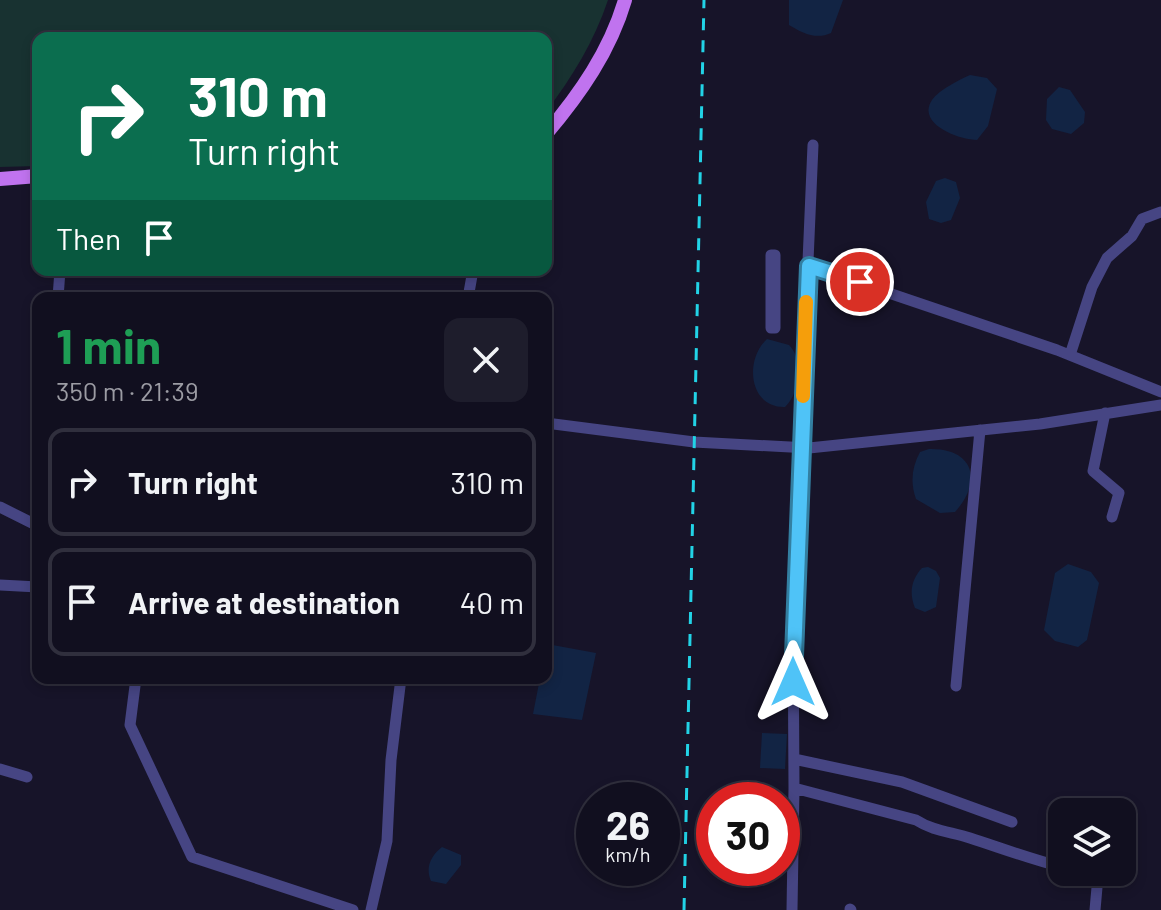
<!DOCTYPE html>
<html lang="en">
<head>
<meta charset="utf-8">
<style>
  :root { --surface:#110f1f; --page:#1e1d2c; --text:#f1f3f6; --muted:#9c9ca4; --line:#302f3d }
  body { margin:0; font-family:Barlow,sans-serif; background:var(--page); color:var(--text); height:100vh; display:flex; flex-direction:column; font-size:30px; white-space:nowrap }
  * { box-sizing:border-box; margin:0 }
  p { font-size:26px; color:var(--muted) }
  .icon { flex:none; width:44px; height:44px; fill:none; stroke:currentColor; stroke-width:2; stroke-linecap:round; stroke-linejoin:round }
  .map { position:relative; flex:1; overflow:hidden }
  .side { position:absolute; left:32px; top:292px; width:520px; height:392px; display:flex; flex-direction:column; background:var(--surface); border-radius:16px; box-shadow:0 4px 12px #0003,0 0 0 2px var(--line) }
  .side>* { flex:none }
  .banner { position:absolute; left:32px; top:32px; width:520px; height:244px; border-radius:16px; box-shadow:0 4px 12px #0003,0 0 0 2px var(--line); background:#0b6e4f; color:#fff; overflow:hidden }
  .buttons { position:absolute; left:1048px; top:798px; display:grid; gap:16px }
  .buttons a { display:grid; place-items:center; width:88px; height:88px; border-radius:16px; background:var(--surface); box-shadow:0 4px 12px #0003,0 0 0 2px var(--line); font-size:40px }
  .speed { position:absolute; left:576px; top:782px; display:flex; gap:16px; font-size:40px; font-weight:700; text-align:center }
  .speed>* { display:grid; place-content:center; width:104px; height:104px; border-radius:50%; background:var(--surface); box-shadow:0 4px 12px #0003,0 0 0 2px var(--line); line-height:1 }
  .speed small { font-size:20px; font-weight:400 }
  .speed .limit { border:12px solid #d22; background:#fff; color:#111 }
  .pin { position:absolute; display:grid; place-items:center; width:68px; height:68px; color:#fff; margin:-34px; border:4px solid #fff; border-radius:50%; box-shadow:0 2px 8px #0007 }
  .me { position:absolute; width:88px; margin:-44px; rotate:0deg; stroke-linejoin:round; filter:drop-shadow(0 0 6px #0008) }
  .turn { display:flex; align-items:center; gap:28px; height:168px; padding:0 24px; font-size:36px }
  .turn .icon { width:104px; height:104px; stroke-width:2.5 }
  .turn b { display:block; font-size:56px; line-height:68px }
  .then { display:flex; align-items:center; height:76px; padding:0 24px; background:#0003; gap:16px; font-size:30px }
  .round { display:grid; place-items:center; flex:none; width:84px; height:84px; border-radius:16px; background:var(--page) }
  .headline { display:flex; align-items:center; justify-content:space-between; height:136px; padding:0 24px }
  h1 { font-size:48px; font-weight:700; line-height:60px; color:#1e9e55 }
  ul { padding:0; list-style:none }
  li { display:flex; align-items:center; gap:24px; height:108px; margin:0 16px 12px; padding:0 8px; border:4px solid var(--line); border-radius:16px }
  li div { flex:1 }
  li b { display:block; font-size:30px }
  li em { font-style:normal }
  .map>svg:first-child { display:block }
</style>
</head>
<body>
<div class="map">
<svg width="1161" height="910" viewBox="0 0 1161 910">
  <rect width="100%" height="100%" fill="#171429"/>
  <path fill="#183231" d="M0 0H608C594 42 572 77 546 112V38H38V166L0 167Z"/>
  <path fill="#122444" d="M789 0H843L831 33C816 40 802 33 789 25Z
    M970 75 987 78 997 89 988 126 977 140C959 140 916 124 932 100 939 90 959 80 970 75Z
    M1059 87 1070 90 1085 112 1084 123 1071 134 1052 129 1046 120 1047 99Z
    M945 178 956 182 960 198 951 220 941 223 929 219 926 202 936 181Z
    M767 339 789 345C804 360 800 393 785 407 749 408 744 360 767 339Z
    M929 449C974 448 983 481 955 512L940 513 916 499C910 482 912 467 920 452Z
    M1068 564 1091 572 1099 583 1087 640 1078 647 1055 641 1044 630 1055 573Z
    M928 567 936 571 940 578 936 607 925 612 915 608C909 593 911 580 922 568Z
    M547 644 596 653 582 720 533 714 540 678H546Z
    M762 733 787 734 785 769 760 768Z
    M442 847 461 855V865L446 884 431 881C425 867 431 856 442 847Z"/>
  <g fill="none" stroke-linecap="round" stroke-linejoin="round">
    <path stroke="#464583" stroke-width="11" d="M813 145 793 611 794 788 916 820C933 831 952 832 970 838 1001 848 1030 859 1062 867
      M771 255H775V328H771Z
      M809 266 1057 350 1161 392
      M58 298 60 270
      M468 298 473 270
      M1070 355 1092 287 1107 258 1132 236 1142 219 1161 212
      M1105 413 1093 471 1119 493 1112 517
      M546 423 694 442 809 448 1040 424 1161 405
      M0 507 38 526
      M0 585 38 587
      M136 678 130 725 192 857 353 910
      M956 686 980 430
      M794 759 902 782 1012 822
      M0 769 27 777
      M1085 872 1098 876 1095 910
      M850 909 851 910
      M371 910 387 841 391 760 401 678
      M792 910 794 788"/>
    <path stroke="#c073ef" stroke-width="14" d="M546 134C580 94 610 51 625 0
      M0 179 38 176"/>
    <path stroke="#22d3e6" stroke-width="3" stroke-dasharray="12 10" stroke-linecap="butt" d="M684 910 704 0"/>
  </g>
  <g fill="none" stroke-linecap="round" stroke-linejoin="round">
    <defs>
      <path id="route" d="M793 682 809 266 860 282"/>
    </defs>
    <use href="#route" stroke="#337fa1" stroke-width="20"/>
    <use href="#route" stroke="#4fc3f7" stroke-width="14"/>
    <path stroke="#f59e0b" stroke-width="14" d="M803 396 806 302"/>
  </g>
</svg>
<div class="buttons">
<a><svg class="icon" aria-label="layers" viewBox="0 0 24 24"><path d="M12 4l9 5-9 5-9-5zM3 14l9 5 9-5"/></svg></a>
</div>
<div class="speed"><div>26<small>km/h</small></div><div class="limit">30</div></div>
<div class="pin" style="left:860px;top:282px;background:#d93025"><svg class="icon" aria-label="arrive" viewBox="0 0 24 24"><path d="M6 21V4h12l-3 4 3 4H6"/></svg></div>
<svg class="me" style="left:793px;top:682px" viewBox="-20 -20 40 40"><path d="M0-17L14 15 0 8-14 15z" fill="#4fc3f7" stroke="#fff" stroke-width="4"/></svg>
<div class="banner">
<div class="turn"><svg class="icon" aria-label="right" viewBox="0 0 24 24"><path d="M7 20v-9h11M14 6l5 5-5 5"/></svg><div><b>310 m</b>Turn right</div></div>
<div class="then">Then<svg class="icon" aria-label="arrive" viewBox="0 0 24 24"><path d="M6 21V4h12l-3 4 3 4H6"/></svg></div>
</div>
<section class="side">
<div class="headline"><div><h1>1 min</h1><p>350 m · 21:39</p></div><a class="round"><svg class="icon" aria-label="close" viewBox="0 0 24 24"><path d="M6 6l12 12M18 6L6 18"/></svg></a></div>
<ul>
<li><svg class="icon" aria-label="right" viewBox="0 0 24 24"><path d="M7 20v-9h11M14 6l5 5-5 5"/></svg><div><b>Turn right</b></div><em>310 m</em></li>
<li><svg class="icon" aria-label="arrive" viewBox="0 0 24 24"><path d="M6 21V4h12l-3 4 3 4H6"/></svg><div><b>Arrive at destination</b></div><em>40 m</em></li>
</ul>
</section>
</div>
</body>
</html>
